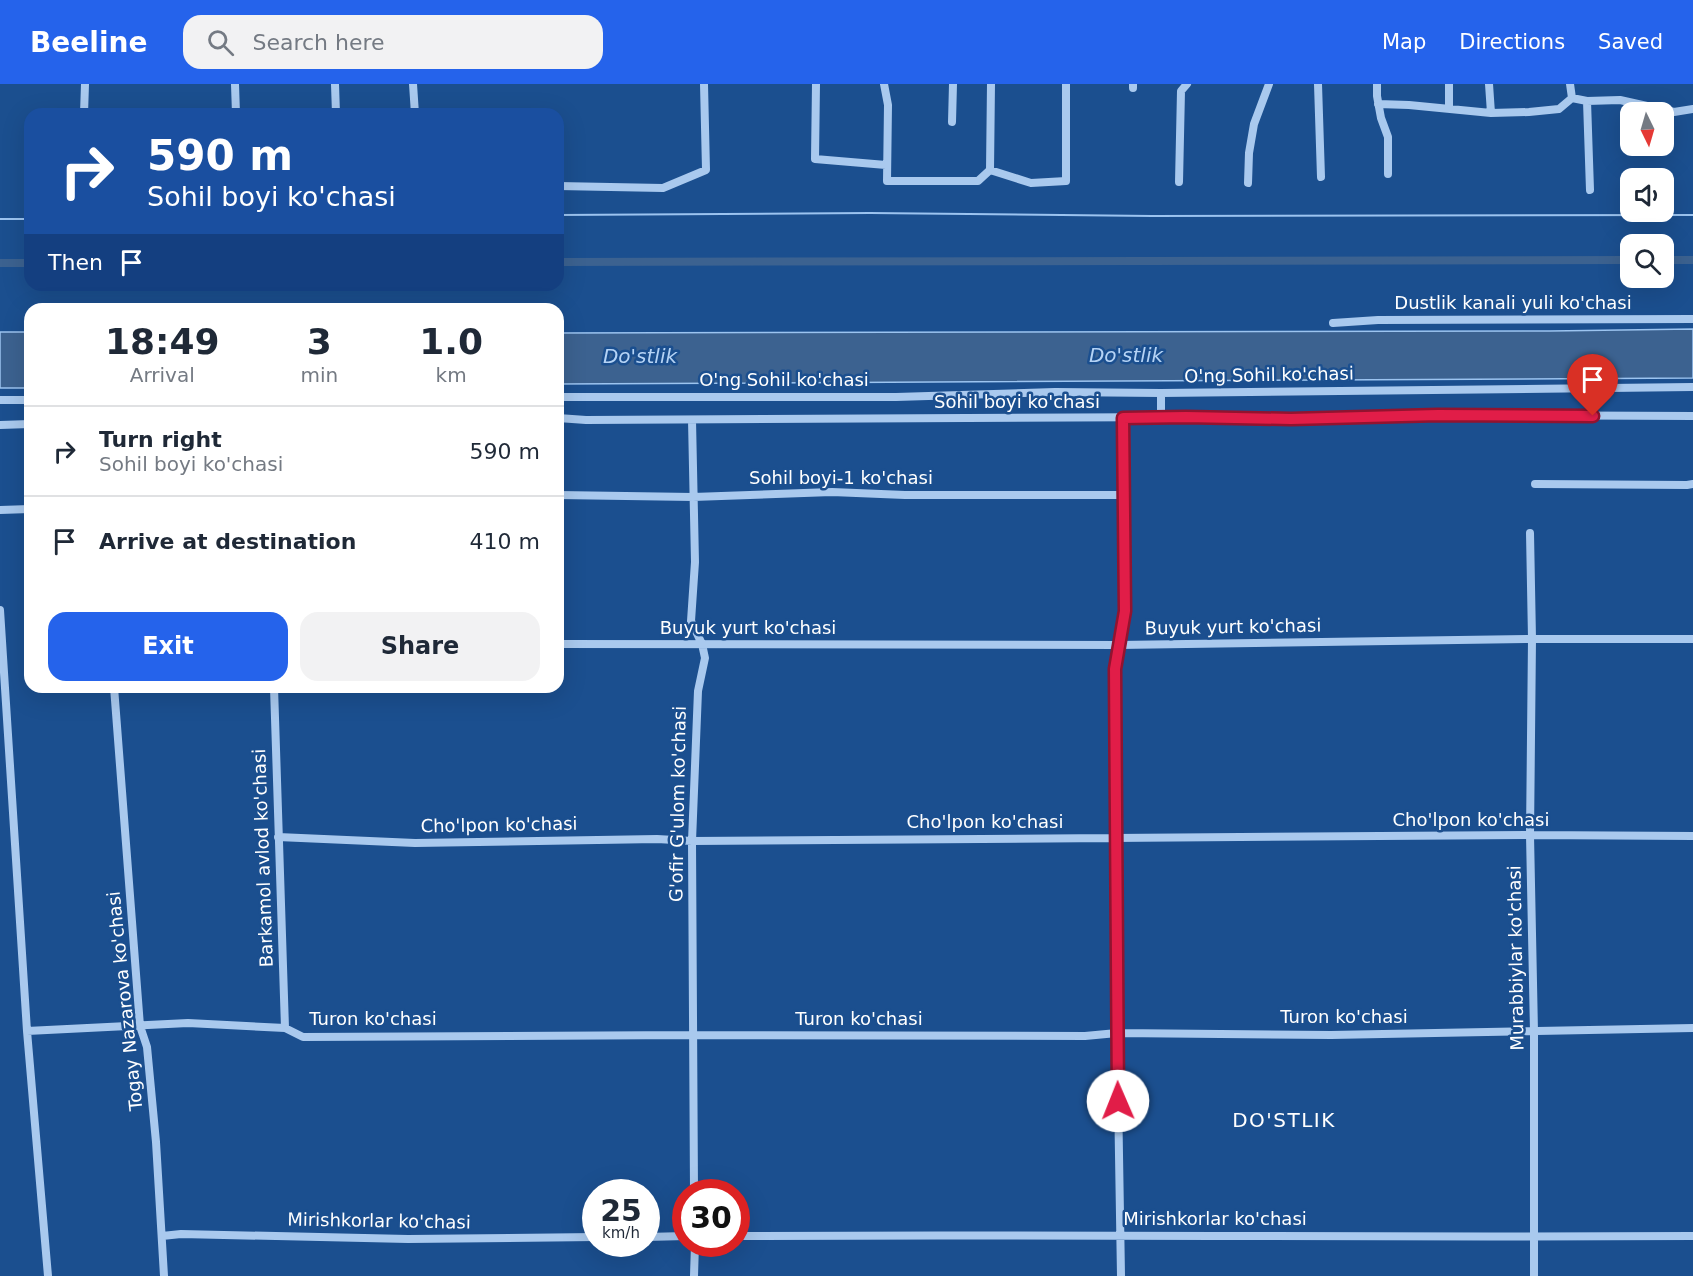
<!DOCTYPE html>
<html lang="en">
<head>
<meta charset="utf-8">
<style>
  :root { --surface:#fff; --page:#f2f2f3; --text:#1f2937; --muted:#747a83; --line:#e0e1e3; --accent:#2563eb }
  body { margin:0; font-family:"DejaVu Sans",sans-serif; background:var(--page); color:var(--text); height:100vh; display:flex; flex-direction:column; font-size:22px; white-space:nowrap }
  * { box-sizing:border-box; margin:0 }
  p { font-size:20px; color:var(--muted) }
  .icon { flex:none; width:33px; height:33px; fill:none; stroke:currentColor; stroke-width:2; stroke-linecap:round; stroke-linejoin:round }
  .map { position:relative; flex:1; overflow:hidden }
  .drawer { position:absolute; left:24px; top:219px; width:540px; height:390px; display:flex; flex-direction:column; background:var(--surface); border-radius:18px; box-shadow:0 6px 24px #0002 }
  .drawer>* { flex:none }
  .top-card { position:absolute; left:24px; top:24px; width:540px; height:183px; border-radius:18px; box-shadow:0 6px 24px #0002; background:#1a4fa0; color:#fff; overflow:hidden }
  .needle { width:39px; rotate:175deg }
  .controls { position:absolute; left:1620px; top:18px; display:grid; gap:12px }
  .controls a { display:grid; place-items:center; width:54px; height:54px; border-radius:12px; background:var(--surface); box-shadow:0 6px 24px #0002; font-size:30px }
  .speed { position:absolute; left:582px; top:1095px; display:flex; gap:12px; font-size:30px; font-weight:700; text-align:center }
  .speed>* { display:grid; place-content:center; width:78px; height:78px; border-radius:50%; background:var(--surface); box-shadow:0 6px 24px #0002; line-height:1 }
  .speed small { font-size:15px; font-weight:400 }
  .speed .limit { border:9px solid #d22; background:#fff; color:#111 }
  .pin { position:absolute; display:grid; place-items:center; width:51px; height:51px; color:#fff; margin:-62px -26px; border-radius:50% 50% 50% 0; rotate:-45deg; box-shadow:0 0 6px #0007 }
  .pin .icon { rotate:45deg }
  .me { position:absolute; width:66px; margin:-33px; rotate:359deg; stroke-linejoin:round; filter:drop-shadow(0 0 4px #0008) }
  .turn { display:flex; align-items:center; gap:21px; height:126px; padding:0 24px; font-size:27px }
  .turn .icon { width:78px; height:78px; stroke-width:2.5 }
  .turn b { display:block; font-size:42px; line-height:51px }
  .then { display:flex; align-items:center; height:57px; padding:0 24px; background:#0003; gap:12px; font-size:22px }
  .eta { display:flex; justify-content:space-evenly; align-items:center; height:102px; text-align:center }
  .eta b { font-size:36px; font-weight:700; line-height:42px }
  .action { display:flex; gap:12px; margin-top:auto; padding:12px 24px }
  .action a { flex:1; height:69px; border-radius:18px; background:var(--accent); color:#fff; font-size:24px; font-weight:700; line-height:69px; text-align:center }
  .action a+a { background:var(--page); color:var(--text) }
  ul { padding:0; list-style:none }
  li { display:flex; align-items:center; gap:18px; height:90px; padding:0 24px; border-top:2px solid var(--line) }
  li div { flex:1 }
  li b { display:block; font-size:22px }
  li em { font-style:normal }
  header { display:flex; align-items:center; gap:36px; box-sizing:border-box; height:84px; padding:0 30px; background:var(--accent); color:#fff }
  header strong { font-size:28px }
  nav { display:flex; gap:33px; margin-inline-start:auto; font-size:21px }
  .search { width:420px; height:54px; background:var(--page); display:flex; align-items:center; gap:15px; box-sizing:border-box; padding:0 21px; border-radius:18px; color:var(--muted); font-size:22px }
  .map>svg:first-child { display:block }
</style>
</head>
<body>
<header>
<strong>Beeline</strong>
<div class="search"><svg class="icon" aria-label="search" viewBox="0 0 24 24"><circle cx="10" cy="10" r="6"/><path d="M15 15l6 6"/></svg>Search here</div>
<nav><a>Map</a><a>Directions</a><a>Saved</a></nav>
</header>
<div class="map">
<svg width="1693" height="1192" viewBox="0 0 1693 1192">
  <rect width="100%" height="100%" fill="#1b4f8f"/>
  <path fill="#3c6290" stroke="#9cc4f0" stroke-width="1.5" d="M1693 245V294L558 300V249L1550 247Z
    M0 248H30V304H0Z"/>
  <g fill="none" stroke-linecap="round" stroke-linejoin="round">
    <path stroke="#9cc4f0" stroke-width="2" d="M558 131 870 129 1152 132 1693 131
      M0 135H30"/>
    <path stroke="#3c6290" stroke-width="8" d="M1664 176H1693
      M558 178 1630 176
      M0 179H30"/>
    <path stroke="#a9c9ee" stroke-width="8" d="M235 0 236 30
      M335 0 336 30
      M413 0 415 30
      M816 0 815 75 886 81
      M884 0 888 21 887 97H978L990 86 1031 99 1066 97V0
      M1318 0 1321 93
      M1377 0V12L1381 34 1388 53V90
      M1489 0 1491 29
      M1570 0 1572 14
      M1133 4V0
      M1587 17 1590 106
      M1378 20 1409 21 1491 29 1529 28 1559 25 1572 14 1587 17 1620 16 1674 28 1693 25
      M1449 25V0
      M84 30 85 0
      M952 38 953 0
      M990 86 991 0
      M1179 98 1181 7 1187 0
      M1248 99 1249 69 1254 40 1269 0
      M558 102 663 104 706 86 704 0
      M1333 239 1378 236 1693 235
      M1161 309V333
      M558 313H896L1055 308 1161 309 1693 303
      M0 316H30
      M1593 332 1594 303
      M558 334 586 336 1186 333 1291 335 1438 331 1693 332
      M692 336 695 478 691 537 702 560 705 574 698 607 692 757 694 1108
      M0 341 30 340
      M1535 400 1687 401 1693 400
      M558 411 693 413 832 408 905 411H1123
      M0 426 30 425
      M1530 449 1532 555 1530 751 1534 948V1192
      M0 526 27 947 48 1192
      M558 560 1119 561 1532 555H1693
      M114 603 140 942 147 963 156 1058 164 1192
      M274 603 285 944
      M278 753 415 759 657 755 692 757 1530 751 1693 752
      M27 947 188 939 285 944 303 953 692 951 1085 952 1117 949 1331 951 1693 944
      M162 1152 181 1150 408 1155 596 1153
      M736 1152C1055 1150 1374 1154 1693 1152
      M646 1153 686 1152
      M694 1192 695 1160
      M1121 1192 1117 949 1115 585 1125 527 1123 334"/>
  </g>
  <g fill="none" stroke-linecap="round" stroke-linejoin="round">
    <defs>
      <path id="route" d="M1118 1017 1115 585 1125 527 1123 334 1186 333 1291 335 1438 331 1593 332"/>
    </defs>
    <use href="#route" stroke="#92132f" stroke-width="15"/>
    <use href="#route" stroke="#e11d48" stroke-width="10"/>
  </g>
  <g text-anchor="middle" stroke-width="5" stroke-linejoin="round" paint-order="stroke">
    <g font-size="18" fill="#fff" stroke="#1b4f8f">
      <text x="1513" y="225">Dustlik kanali yuli ko'chasi</text>
      <text transform="translate(1269 291) rotate(-1)" y="6">O'ng Sohil ko'chasi</text>
      <text x="784" y="302">O'ng Sohil ko'chasi</text>
      <text x="1017" y="324">Sohil boyi ko'chasi</text>
      <text x="841" y="400">Sohil boyi-1 ko'chasi</text>
      <text transform="translate(1233 543) rotate(-1)" y="6">Buyuk yurt ko'chasi</text>
      <text x="748" y="550">Buyuk yurt ko'chasi</text>
      <text transform="translate(678 720) rotate(-89)" y="6">G'ofir G'ulom ko'chasi</text>
      <text x="1471" y="742">Cho'lpon ko'chasi</text>
      <text x="985" y="744">Cho'lpon ko'chasi</text>
      <text transform="translate(499 741) rotate(-1)" y="6">Cho'lpon ko'chasi</text>
      <text transform="translate(263 774) rotate(-92)" y="6">Barkamol avlod ko'chasi</text>
      <text transform="translate(1516 874) rotate(-91)" y="6">Murabbiylar ko'chasi</text>
      <text transform="translate(125 917) rotate(-96)" y="6">Togay Nazarova ko'chasi</text>
      <text x="1344" y="939">Turon ko'chasi</text>
      <text x="373" y="941">Turon ko'chasi</text>
      <text x="859" y="941">Turon ko'chasi</text>
      <text x="1215" y="1141">Mirishkorlar ko'chasi</text>
      <text transform="translate(379 1137) rotate(1)" y="6">Mirishkorlar ko'chasi</text>
    </g>
    <g font-size="20" font-style="italic" fill="#b5d3f5" stroke="#1b4f8f">
      <text x="1126" y="278">Do'stlik</text>
      <text x="640" y="279">Do'stlik</text>
    </g>
    <g font-size="20" letter-spacing="1.5" fill="#fff" stroke="#1b4f8f">
      <text x="1284" y="1043">DO'STLIK</text>
    </g>
  </g>
</svg>
<div class="controls">
<a><svg class="needle" viewBox="-14 -14 28 28"><path d="M0-13l5 13h-10z" fill="#e53935"/><path d="M0 13l5-13h-10z" fill="#747a83"/></svg></a>
<a><svg class="icon" aria-label="sound" viewBox="0 0 24 24"><path d="M4 9h4l5-4v14l-5-4H4zM17 9q2 3 0 6"/></svg></a>
<a><svg class="icon" aria-label="search" viewBox="0 0 24 24"><circle cx="10" cy="10" r="6"/><path d="M15 15l6 6"/></svg></a>
</div>
<div class="speed"><div>25<small>km/h</small></div><div class="limit">30</div></div>
<div class="pin" style="left:1593px;top:332px;background:#d93025"><svg class="icon" aria-label="arrive" viewBox="0 0 24 24"><path d="M6 21V4h12l-3 4 3 4H6"/></svg></div>
<svg class="me" style="left:1118px;top:1017px" viewBox="-20 -20 40 40"><circle r="19" fill="#fff"/><path d="M0-13L10 11 0 6-10 11z" fill="#e11d48"/></svg>
<div class="top-card">
<div class="turn"><svg class="icon" aria-label="right" viewBox="0 0 24 24"><path d="M7 20v-9h11M14 6l5 5-5 5"/></svg><div><b>590 m</b>Sohil boyi ko'chasi</div></div>
<div class="then">Then<svg class="icon" aria-label="arrive" viewBox="0 0 24 24"><path d="M6 21V4h12l-3 4 3 4H6"/></svg></div>
</div>
<section class="drawer">
<div class="eta">
<div><b>18:49</b><p>Arrival</p></div>
<div><b>3</b><p>min</p></div>
<div><b>1.0</b><p>km</p></div>
</div>
<ul>
<li><svg class="icon" aria-label="right" viewBox="0 0 24 24"><path d="M7 20v-9h11M14 6l5 5-5 5"/></svg><div><b>Turn right</b><p>Sohil boyi ko'chasi</p></div><em>590 m</em></li>
<li><svg class="icon" aria-label="arrive" viewBox="0 0 24 24"><path d="M6 21V4h12l-3 4 3 4H6"/></svg><div><b>Arrive at destination</b></div><em>410 m</em></li>
</ul>
<div class="action"><a>Exit</a><a>Share</a></div>
</section>
</div>
</body>
</html>
